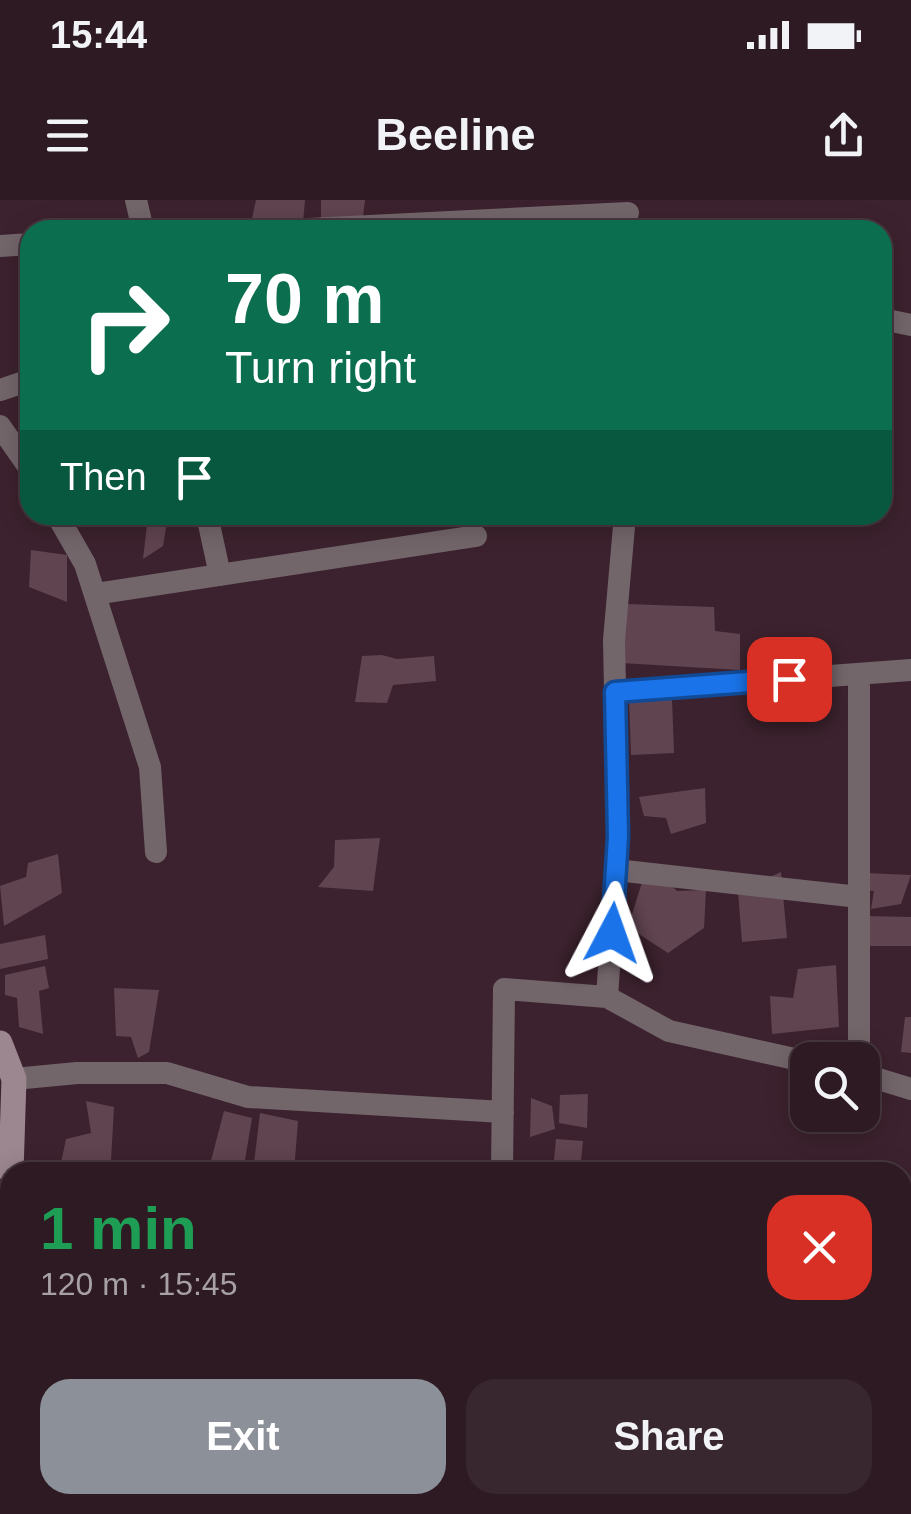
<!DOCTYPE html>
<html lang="en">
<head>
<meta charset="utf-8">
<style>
  :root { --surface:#2d1a22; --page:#39272f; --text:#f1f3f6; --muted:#a7a1a5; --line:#483840; --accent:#8c9099 }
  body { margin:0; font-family:Arial,sans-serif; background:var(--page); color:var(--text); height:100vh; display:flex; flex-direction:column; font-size:38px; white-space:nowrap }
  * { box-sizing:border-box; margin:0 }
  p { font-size:32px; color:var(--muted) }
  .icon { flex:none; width:55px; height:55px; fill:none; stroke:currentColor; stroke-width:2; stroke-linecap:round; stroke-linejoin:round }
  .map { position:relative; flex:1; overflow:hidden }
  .sheet { position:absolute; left:0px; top:962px; width:912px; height:352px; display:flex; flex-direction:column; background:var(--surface); border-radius:30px 30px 0 0; box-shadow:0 5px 25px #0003,0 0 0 2px var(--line) }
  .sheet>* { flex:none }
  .top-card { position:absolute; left:20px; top:20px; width:872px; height:305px; border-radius:30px; box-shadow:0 5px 25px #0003,0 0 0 2px var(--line); background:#0b6e4f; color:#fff; overflow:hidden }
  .fabs { position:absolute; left:790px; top:842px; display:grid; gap:20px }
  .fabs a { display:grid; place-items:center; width:90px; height:90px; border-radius:20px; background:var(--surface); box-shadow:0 5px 25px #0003,0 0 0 2px var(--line); font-size:50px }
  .pin { position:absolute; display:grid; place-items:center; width:85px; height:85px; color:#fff; margin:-42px; border-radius:20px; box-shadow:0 5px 15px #0006 }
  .me { position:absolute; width:110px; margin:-55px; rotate:4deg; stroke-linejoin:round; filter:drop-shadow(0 0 8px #0008) }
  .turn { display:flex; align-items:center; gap:35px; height:210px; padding:0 40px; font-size:45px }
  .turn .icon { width:130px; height:130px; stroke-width:2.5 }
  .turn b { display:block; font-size:70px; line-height:85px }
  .then { display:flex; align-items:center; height:95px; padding:0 40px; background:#0003; gap:20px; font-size:38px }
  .round { display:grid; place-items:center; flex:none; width:105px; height:105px; border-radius:30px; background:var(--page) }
  .headline { display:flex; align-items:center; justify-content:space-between; height:170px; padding:0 40px }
  h1 { font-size:60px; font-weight:700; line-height:75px; color:#1e9e55 }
  .primary-button { display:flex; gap:20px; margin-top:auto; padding:20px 40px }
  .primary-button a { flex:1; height:115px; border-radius:30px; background:var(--accent); color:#fff; font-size:40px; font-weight:700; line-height:115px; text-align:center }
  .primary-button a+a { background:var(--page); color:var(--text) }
  .status { display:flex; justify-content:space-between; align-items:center; height:70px; padding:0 50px; background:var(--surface); direction:ltr }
  .status svg { height:28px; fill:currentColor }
  header { display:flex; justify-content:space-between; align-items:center; height:130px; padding:0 40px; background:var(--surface); font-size:45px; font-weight:700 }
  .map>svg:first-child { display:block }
</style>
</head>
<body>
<div class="status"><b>15:44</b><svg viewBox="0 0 49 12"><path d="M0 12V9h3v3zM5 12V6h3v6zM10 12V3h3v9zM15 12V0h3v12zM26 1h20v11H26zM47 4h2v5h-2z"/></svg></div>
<header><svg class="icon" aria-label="menu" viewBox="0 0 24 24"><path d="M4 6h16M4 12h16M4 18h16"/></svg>Beeline<svg class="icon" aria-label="share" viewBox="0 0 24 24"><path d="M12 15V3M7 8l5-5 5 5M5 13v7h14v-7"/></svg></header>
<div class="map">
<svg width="911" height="1314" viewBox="0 0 911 1314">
  <rect width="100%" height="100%" fill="#3c222e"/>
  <path fill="#604450" d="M256 0H305L303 23H251Z
    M321 0H365L362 25 321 26Z
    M136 315H168L163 346 143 359 147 325H134Z
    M31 350 67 355V402L29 387Z
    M626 404 714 407 715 431 740 434V470L621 463Z
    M382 455 397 459 434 456 436 481 393 485 387 503 355 502 362 456Z
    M672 499 674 553 631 555 629 500Z
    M705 588 706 623 671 634 666 618 644 616 639 597Z
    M380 638 373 691 318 687 334 667 335 640Z
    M58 654 62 693 4 726 0 686 26 677 28 663Z
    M648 663 677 691 706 690 704 728 668 753 628 727Z
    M781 672 787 738 742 742 738 692Z
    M866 673 911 675 901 704 871 709 874 691 862 690Z
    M867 716 911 717V746H864Z
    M45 735 48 759 0 769V744Z
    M836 765 839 827 772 834 770 796 793 798 798 769Z
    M45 766 49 788 39 791 43 834 19 827 17 798 5 795V775Z
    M114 788 159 790 149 852 138 858 131 837 116 836Z
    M905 817H911V853L901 852Z
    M588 894 587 928 559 923 560 895Z
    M531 898 552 906 555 929 530 937Z
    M86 901 114 907 111 961 61 963 66 939 91 933Z
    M224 911 252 918 243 972H208Z
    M260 913 298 921 294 972H253Z
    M556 939 583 941 580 971 553 970Z
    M398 1305H426L425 1314H397Z"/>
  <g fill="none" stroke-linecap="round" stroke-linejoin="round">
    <path stroke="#73666b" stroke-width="22" d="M136 0 143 30
      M289 30 628 13
      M0 46 30 44
      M882 119 911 125
      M0 190 30 180
      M0 226 30 269
      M57 315 85 364 150 567 156 652
      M207 315 220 375
      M95 394 476 336
      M859 474V860
      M615 492 911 470
      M616 670 859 697
      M607 797 669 831 808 862
      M862 874 911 889
      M14 879 77 873H167L248 897 503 912
      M502 972 504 789 607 797 618 636 614 440 625 315
      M0 1300 10 1301
      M588 1305 622 1314"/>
    <path stroke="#9c868f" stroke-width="25" d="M0 843 14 879 11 972
      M10 991 2 1139 10 1197
      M68 1305 72 1314"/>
  </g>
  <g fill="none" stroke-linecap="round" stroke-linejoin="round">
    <defs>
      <path id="route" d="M612 733 618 636 615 492 789 479"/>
    </defs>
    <use href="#route" stroke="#114b97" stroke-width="25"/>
    <use href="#route" stroke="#1a73e8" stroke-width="18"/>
  </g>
</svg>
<div class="fabs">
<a><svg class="icon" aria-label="search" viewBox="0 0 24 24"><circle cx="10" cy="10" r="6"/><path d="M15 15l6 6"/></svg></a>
</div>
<div class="pin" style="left:789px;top:479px;background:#d93025"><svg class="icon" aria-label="arrive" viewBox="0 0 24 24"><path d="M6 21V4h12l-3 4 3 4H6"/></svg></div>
<svg class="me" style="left:612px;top:733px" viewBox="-20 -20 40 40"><path d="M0-17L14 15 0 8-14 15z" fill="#1a73e8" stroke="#fff" stroke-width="4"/></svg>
<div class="top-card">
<div class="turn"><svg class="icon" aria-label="right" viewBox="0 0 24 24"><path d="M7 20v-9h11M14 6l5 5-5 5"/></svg><div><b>70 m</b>Turn right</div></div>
<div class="then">Then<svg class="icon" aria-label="arrive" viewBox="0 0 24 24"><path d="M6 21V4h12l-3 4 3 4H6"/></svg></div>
</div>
<section class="sheet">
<div class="headline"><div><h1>1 min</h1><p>120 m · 15:45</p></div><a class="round" style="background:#d93025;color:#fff"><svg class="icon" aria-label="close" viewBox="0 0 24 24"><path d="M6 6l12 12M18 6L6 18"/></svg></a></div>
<div class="primary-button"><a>Exit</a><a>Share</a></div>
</section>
</div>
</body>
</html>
